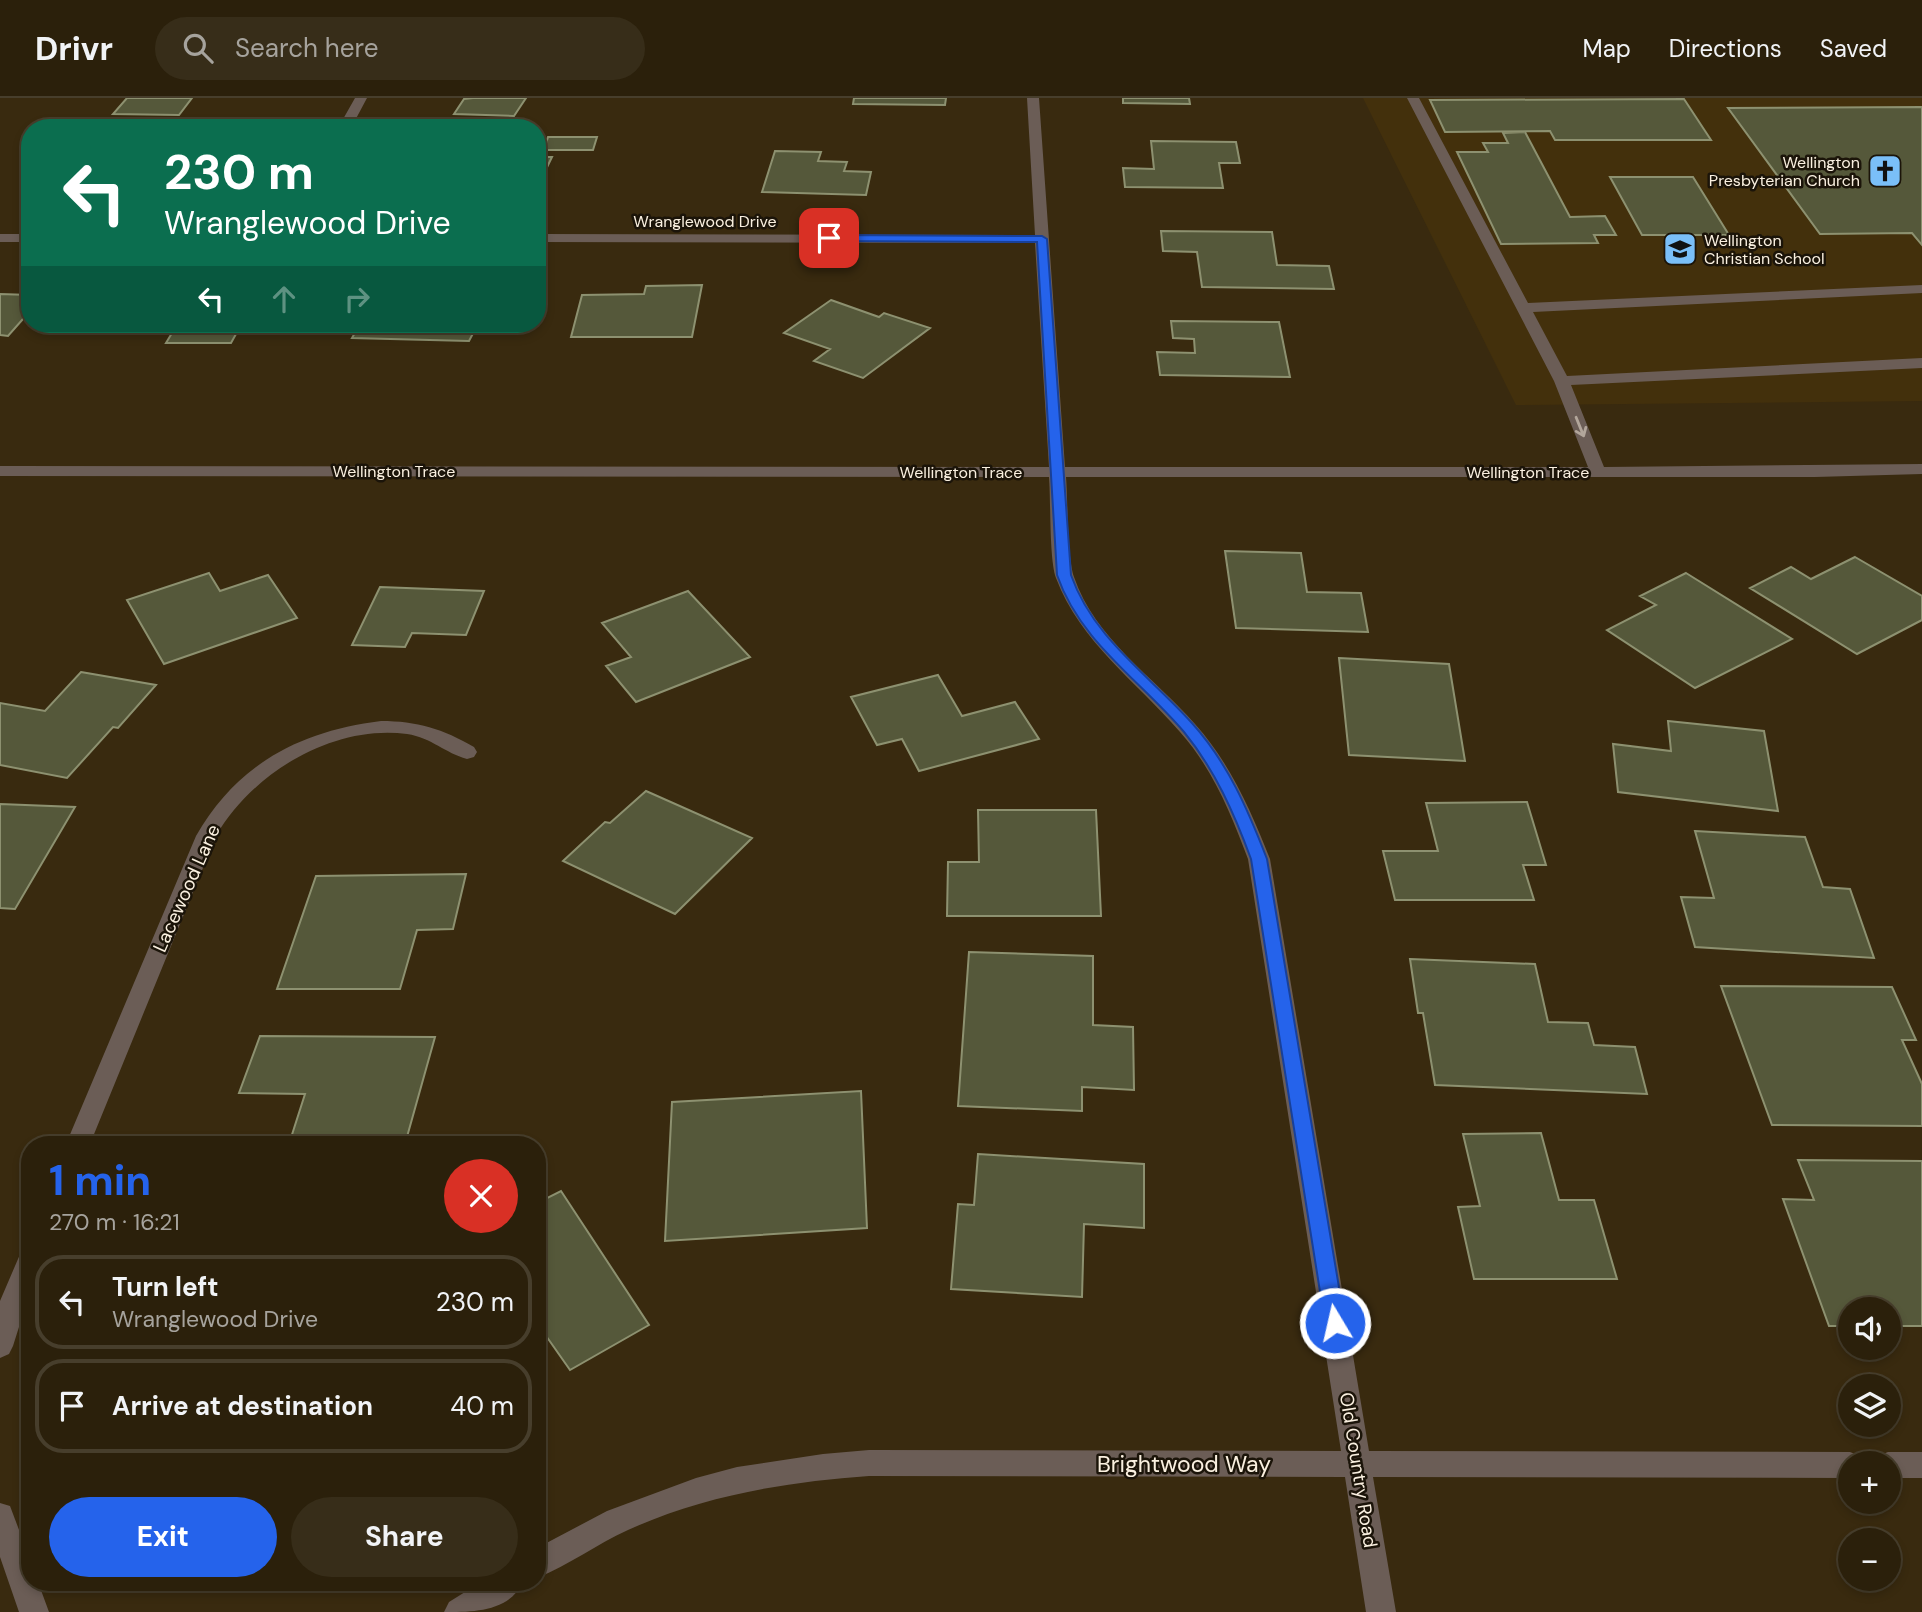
<!DOCTYPE html>
<html lang="en">
<head>
<meta charset="utf-8">
<style>
  :root { --surface:#2b200b; --page:#372d19; --text:#f1f3f6; --muted:#a6a39d; --line:#473e2c; --accent:#2563eb }
  body { margin:0; font-family:"DM Sans",sans-serif; background:var(--page); color:var(--text); height:100vh; display:flex; flex-direction:column; font-size:26px; white-space:nowrap }
  * { box-sizing:border-box; margin:0 }
  p { font-size:23px; color:var(--muted) }
  .icon { flex:none; width:38px; height:38px; fill:none; stroke:currentColor; stroke-width:2; stroke-linecap:round; stroke-linejoin:round }
  .map { position:relative; flex:1; overflow:hidden }
  .panel { position:absolute; left:21px; top:1038px; width:525px; height:455px; display:flex; flex-direction:column; background:var(--surface); border-radius:28px; box-shadow:0 4px 10px #0003,0 0 0 2px var(--line) }
  .panel>* { flex:none }
  .top-card { position:absolute; left:21px; top:21px; width:525px; height:214px; border-radius:28px; box-shadow:0 4px 10px #0003,0 0 0 2px var(--line); background:#0b6e4f; color:#fff; overflow:hidden }
  .buttons { position:absolute; left:1838px; top:1199px; display:grid; gap:14px }
  .buttons a { display:grid; place-items:center; width:63px; height:63px; border-radius:50%; background:var(--surface); box-shadow:0 4px 10px #0003,0 0 0 2px var(--line); font-size:35px }
  .pin { position:absolute; display:grid; place-items:center; width:60px; height:60px; color:#fff; margin:-30px; border-radius:14px; box-shadow:0 4px 10px #0006 }
  .me { position:absolute; width:77px; margin:-38px; rotate:351deg; stroke-linejoin:round; filter:drop-shadow(0 0 5px #0008) }
  .turn { display:flex; align-items:center; gap:24px; height:147px; padding:0 28px; font-size:32px }
  .turn .icon { width:91px; height:91px; stroke-width:2.5 }
  .turn b { display:block; font-size:49px; line-height:60px }
  .lanes { display:flex; align-items:center; height:66px; padding:0 28px; background:#0003; justify-content:center; gap:35px; direction:ltr }
  .lanes .off { opacity:.35 }
  .round { display:grid; place-items:center; flex:none; width:74px; height:74px; border-radius:37px; background:var(--page) }
  .overview { display:flex; align-items:center; justify-content:space-between; height:119px; padding:0 28px }
  h1 { font-size:42px; font-weight:700; line-height:52px; color:var(--accent) }
  .action { display:flex; gap:14px; margin-top:auto; padding:14px 28px }
  .action a { flex:1; height:80px; border-radius:42px; background:var(--accent); color:#fff; font-size:28px; font-weight:700; line-height:80px; text-align:center }
  .action a+a { background:var(--page); color:var(--text) }
  ul { padding:0; list-style:none }
  li { display:flex; align-items:center; gap:21px; height:94px; margin:0 14px 10px; padding:0 14px; border:4px solid var(--line); border-radius:28px }
  li div { flex:1 }
  li b { display:block; font-size:26px }
  li em { font-style:normal }
  header { display:flex; align-items:center; gap:42px; box-sizing:border-box; height:98px; padding:0 35px; background:var(--surface); border-bottom:2px solid var(--line) }
  header strong { font-size:33px }
  nav { display:flex; gap:38px; margin-inline-start:auto; font-size:24px }
  .search { width:490px; height:63px; background:var(--page); display:flex; align-items:center; gap:18px; box-sizing:border-box; padding:0 24px; border-radius:38px; color:var(--muted); font-size:26px }
  .map>svg:first-child { display:block }
</style>
</head>
<body>
<header>
<strong>Drivr</strong>
<div class="search"><svg class="icon" aria-label="search" viewBox="0 0 24 24"><circle cx="10" cy="10" r="6"/><path d="M15 15l6 6"/></svg>Search here</div>
<nav><a>Map</a><a>Directions</a><a>Saved</a></nav>
</header>
<div class="map">
<svg width="1922" height="1514" viewBox="0 0 1922 1514">
  <rect width="100%" height="100%" fill="#392a0f"/>
  <path fill="#43300c" d="M1363 0H1922V303L1516 307Z"/>
  <path fill="#55583a" stroke="#8d9170" stroke-width="2" d="M127 0H192L179 17 113 16Z
    M473 0H526L514 18 454 16 464 1Z
    M854 0H946L945 7 853 6Z
    M1123 0H1189L1190 6 1123 5Z
    M1684 1 1711 42H1555L1550 33 1445 34 1430 2Z
    M1922 9V147L1912 135 1820 136 1728 10Z
    M1525 34 1570 119 1605 118 1616 137H1594L1598 145 1501 146 1457 54H1488L1483 45H1508L1503 35Z
    M548 39H597L593 52H544Z
    M1151 43 1236 44 1240 65H1219L1223 90 1125 89 1123 70 1154 71Z
    M775 53 821 54 818 63 847 64 844 73 871 74 866 97 762 94Z
    M537 59H552L537 90Z
    M1610 79H1693L1729 137H1642Z
    M1161 133 1272 134 1277 167 1329 168 1334 191 1202 189 1197 154 1163 153Z
    M702 187 692 239H571L582 197 644 196 646 188Z
    M0 196 30 197V213L8 238 0 237Z
    M831 202 879 219 884 215 930 230 863 280 814 263 830 251 784 235Z
    M1171 223 1279 224 1290 279 1160 277 1157 254 1195 255 1194 241 1173 240Z
    M151 226H264L258 236H236L231 245H166L172 235H145Z
    M360 226H478L469 243 352 240Z
    M1225 453 1301 455 1307 494 1361 495 1368 534 1236 530Z
    M1855 459 1922 498V522L1857 556 1750 490 1791 469 1811 481Z
    M209 475 220 493 268 477 297 520 164 566 127 502Z
    M1686 475 1792 541 1695 590 1607 532 1656 507 1640 498Z
    M380 489 484 493 466 537 412 535 405 549 352 547Z
    M688 493 750 559 636 604 606 568 631 559 602 525Z
    M1339 560 1449 566 1465 663 1349 657Z
    M81 574 156 587 118 630 113 629 67 680 0 667V605L45 613Z
    M938 577 962 618 1015 604 1039 641 919 673 902 641 877 647 851 599Z
    M1668 623 1764 633 1778 713 1618 694 1613 646 1671 653Z
    M646 693 752 740 675 816 563 763 605 724 610 725Z
    M1527 704 1546 767H1523L1534 802H1395L1383 753H1438L1426 705Z
    M0 706 75 709 15 811 0 810Z
    M978 712H1096L1101 818H947L948 764H979Z
    M1695 733 1805 739 1823 789 1850 791 1874 860 1695 849 1681 799 1714 800Z
    M466 776 453 831 417 832 400 891H277L316 778Z
    M969 854 1093 858V927L1133 929 1134 992 1082 989V1013L958 1008Z
    M1410 861 1535 866 1548 924 1588 925 1594 947 1635 949 1647 996 1435 987 1423 915H1418Z
    M1721 888 1892 889 1916 942H1902L1922 986V1028L1772 1027Z
    M260 938 435 939 405 1046H289L305 996 239 995Z
    M861 993 867 1130 665 1143 672 1004Z
    M1541 1035 1559 1102H1594L1617 1181H1474L1458 1109 1480 1108 1463 1036Z
    M978 1056 1144 1066V1130L1084 1126 1082 1199 951 1191 958 1106 974 1107Z
    M1798 1062 1922 1063V1228H1888V1211H1850V1228H1829L1783 1101 1814 1102Z
    M561 1093 649 1227 570 1272 537 1225V1105Z"/>
  <g fill="none" stroke-linecap="round" stroke-linejoin="round">
    <path fill="#6b5d56" fill-rule="evenodd" d="M355 0H367L351 30H338Z
      M1027 0H1039L1065 369H1588L1554 283 1407 0H1419L1528 205 1922 187V195L1533 214 1567 278 1922 260V270L1571 287 1604 369 1922 366V376L1815 379H1066C1068 403 1067 458 1074 479 1095 541 1154 579 1195 626 1230 665 1251 713 1270 761L1369 1353 1850 1354 1860 1358 1863 1365H1850V1380L1373 1379 1396 1514H1366L1345 1379 869 1378C786 1384 705 1397 628 1432 597 1446 569 1467 537 1480V1450L607 1413 696 1380 737 1369 823 1356 869 1352 1341 1353 1248 761C1231 716 1213 671 1180 634 1137 584 1080 544 1056 480 1049 460 1051 403 1049 379L0 378V368L1049 369 1035 145 537 144V136L1035 137Z
      M0 136H30V144H0Z
      M381 623C417 623 443 631 474 649L477 654 474 659 467 661C445 655 432 640 407 636 333 626 252 675 216 738L90 1046H66L196 738C237 666 300 633 381 623Z
      M30 1151V1194L13 1248 9 1256 0 1260V1203L21 1154Z
      M1888 1354H1922V1380H1888V1365H1875L1878 1358Z
      M0 1405 10 1408 30 1461V1484H38L49 1514H19L0 1459Z
      M481 1484H523C509 1514 473 1514 444 1514L449 1504Z"/>
  </g>
  <defs><path id="oneway-shaft" d="M-6 0H5M1.5-3L5.5 0L1.5 3" fill="none" stroke-width="1.6" stroke-linecap="round" stroke-linejoin="round" transform="scale(1.75)"/></defs>
  <use stroke="#b2a69b" href="#oneway-shaft" transform="translate(1580 329) rotate(68)"/>
  <path fill="#2563eb" stroke="#184099" stroke-width="2" d="M829 137 1042 138 1047 141 1071 477C1093 540 1149 577 1192 625 1228 665 1248 712 1267 761L1345 1225 1342 1231 1335 1233 1328 1231 1325 1225 1251 761C1234 715 1215 672 1184 634 1140 582 1080 544 1057 477L1037 144 826 143 824 140Z"/>
  <defs>
    <symbol id="church-square" viewBox="-11 -11 22 22"><rect x="-9" y="-9" width="18" height="18" rx="4" fill="#7abff8" stroke="#1b1409"/><path d="M-1.2-6h2.4v3.5h3.3v2.4h-3.3V6h-2.4V-.1h-3.3v-2.4h3.3Z" fill="#111"/></symbol>
    <symbol id="school-square" viewBox="-11 -11 22 22"><rect x="-9" y="-9" width="18" height="18" rx="4" fill="#7abff8" stroke="#1b1409"/><path d="M0-5L7-2L0 1L-7-2ZM-4 1L0 2.5L4 1V4Q0 6-4 4Z" fill="#111"/></symbol>
  </defs>
  <g fill-rule="evenodd">
    <use href="#church-square" x="1866" y="54" width="38" height="38"/>
    <use href="#school-square" x="1661" y="132" width="38" height="38"/>
  </g>
  <g text-anchor="middle" stroke-width="5" stroke-linejoin="round" paint-order="stroke">
    <g font-size="16" fill="#faf0e0" stroke="#1b1409" text-anchor="end">
      <text x="1860" y="70">Wellington<tspan x="1860" dy="18">Presbyterian Church</tspan></text>
      <text x="1704" y="148" text-anchor="start">Wellington<tspan x="1704" dy="18">Christian School</tspan></text>
    </g>
    <g font-size="16" fill="#faf0e0" stroke="#1b1409">
      <text x="705" y="129">Wranglewood Drive</text>
      <text x="394" y="379">Wellington Trace</text>
      <text x="961" y="380">Wellington Trace</text>
      <text x="1528" y="380">Wellington Trace</text>
    </g>
    <g font-size="19" fill="#faf0e0" stroke="#1b1409">
      <text transform="translate(186 790) rotate(-66)" y="7">Lacewood Lane</text>
      <text transform="translate(1359 1372) rotate(81)" y="7">Old Country Road</text>
    </g>
    <g font-size="23" fill="#faf0e0" stroke="#1b1409">
      <text x="1184" y="1374">Brightwood Way</text>
    </g>
  </g>
</svg>
<div class="buttons">
<a><svg class="icon" aria-label="sound" viewBox="0 0 24 24"><path d="M4 9h4l5-4v14l-5-4H4zM17 9q2 3 0 6"/></svg></a>
<a><svg class="icon" aria-label="layers" viewBox="0 0 24 24"><path d="M12 4l9 5-9 5-9-5zM3 14l9 5 9-5"/></svg></a>
<a>+</a>
<a>−</a>
</div>
<div class="pin" style="left:829px;top:140px;background:#d93025"><svg class="icon" aria-label="arrive" viewBox="0 0 24 24"><path d="M6 21V4h12l-3 4 3 4H6"/></svg></div>
<svg class="me" style="left:1335px;top:1225px" viewBox="-20 -20 40 40"><circle r="17" fill="#2563eb" stroke="#fff" stroke-width="3"/><path d="M0-11L8 9 0 5-8 9z" fill="#fff"/></svg>
<div class="top-card">
<div class="turn"><svg class="icon" aria-label="left" viewBox="0 0 24 24"><path d="M17 20v-9H6M10 6l-5 5 5 5"/></svg><div><b>230 m</b>Wranglewood Drive</div></div>
<div class="lanes"><svg class="icon" aria-label="left" viewBox="0 0 24 24"><path d="M17 20v-9H6M10 6l-5 5 5 5"/></svg><svg class="icon off" aria-label="ahead" viewBox="0 0 24 24"><path d="M12 20V5M6 11l6-6 6 6"/></svg><svg class="icon off" aria-label="right" viewBox="0 0 24 24"><path d="M7 20v-9h11M14 6l5 5-5 5"/></svg></div>
</div>
<section class="panel">
<div class="overview"><div><h1>1 min</h1><p>270 m · 16:21</p></div><a class="round" style="background:#d93025;color:#fff"><svg class="icon" aria-label="close" viewBox="0 0 24 24"><path d="M6 6l12 12M18 6L6 18"/></svg></a></div>
<ul>
<li><svg class="icon" aria-label="left" viewBox="0 0 24 24"><path d="M17 20v-9H6M10 6l-5 5 5 5"/></svg><div><b>Turn left</b><p>Wranglewood Drive</p></div><em>230 m</em></li>
<li><svg class="icon" aria-label="arrive" viewBox="0 0 24 24"><path d="M6 21V4h12l-3 4 3 4H6"/></svg><div><b>Arrive at destination</b></div><em>40 m</em></li>
</ul>
<div class="action"><a>Exit</a><a>Share</a></div>
</section>
</div>
</body>
</html>
